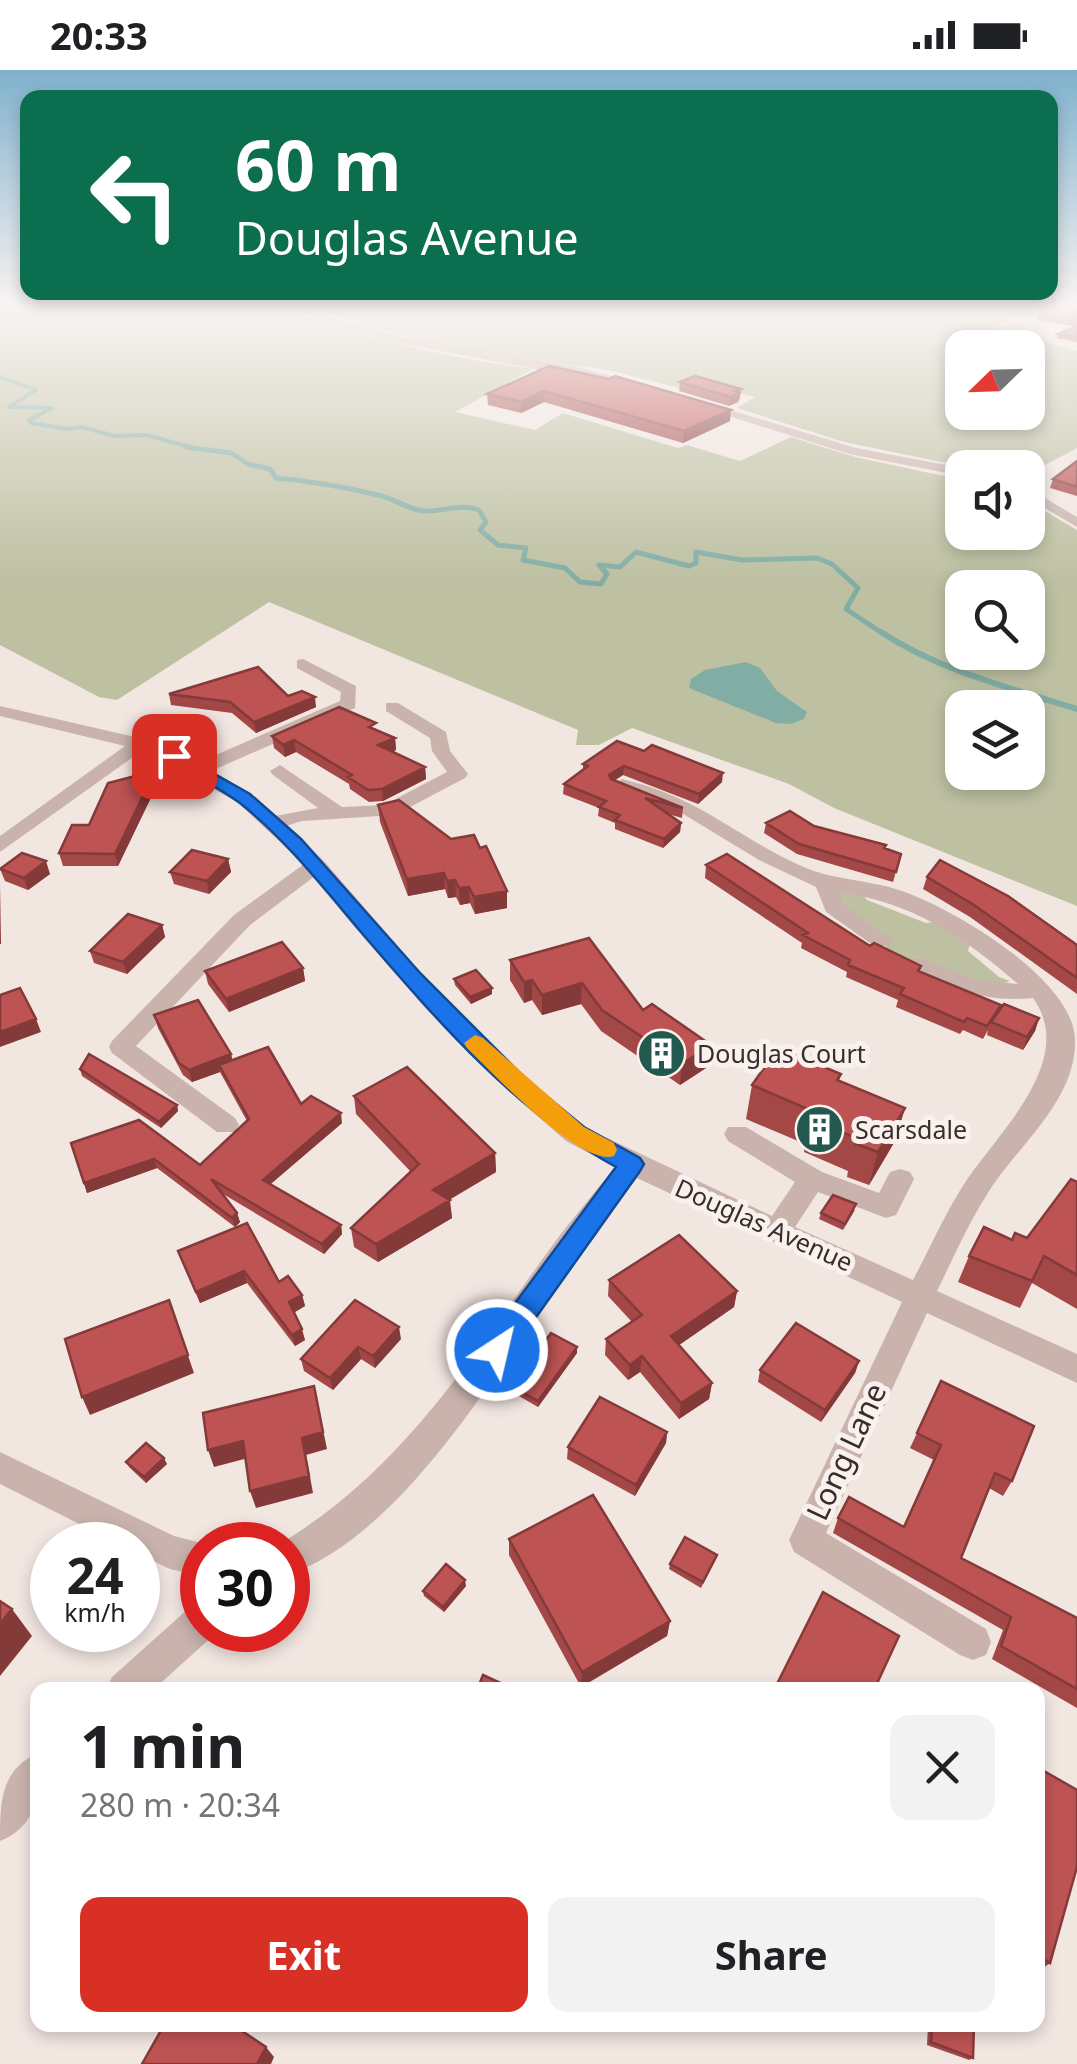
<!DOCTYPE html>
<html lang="en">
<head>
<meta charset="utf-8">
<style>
  :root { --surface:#fff; --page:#f2f2f2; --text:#202124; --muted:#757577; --accent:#d93025 }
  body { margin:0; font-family:"Noto Sans",sans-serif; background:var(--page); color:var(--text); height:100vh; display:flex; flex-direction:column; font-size:38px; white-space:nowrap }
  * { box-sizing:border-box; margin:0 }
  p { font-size:32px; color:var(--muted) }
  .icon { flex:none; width:55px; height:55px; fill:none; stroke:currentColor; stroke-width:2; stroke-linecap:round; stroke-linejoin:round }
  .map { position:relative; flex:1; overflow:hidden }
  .sheet { position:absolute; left:30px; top:1612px; width:1015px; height:350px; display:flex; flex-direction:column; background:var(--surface); border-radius:20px; box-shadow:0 5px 15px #0003 }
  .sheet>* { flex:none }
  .guide { position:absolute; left:20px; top:20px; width:1038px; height:210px; border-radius:20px; box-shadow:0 5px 15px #0003; background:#0b6e4f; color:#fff; overflow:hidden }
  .needle { width:65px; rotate:247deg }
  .buttons { position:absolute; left:945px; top:260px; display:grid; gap:20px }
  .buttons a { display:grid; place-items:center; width:100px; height:100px; border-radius:20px; background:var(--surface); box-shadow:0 5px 15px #0003; font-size:50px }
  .speed { position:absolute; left:30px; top:1452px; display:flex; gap:20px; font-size:50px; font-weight:700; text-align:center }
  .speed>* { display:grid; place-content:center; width:130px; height:130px; border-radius:50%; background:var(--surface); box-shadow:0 5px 15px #0003; line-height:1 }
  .speed small { font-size:25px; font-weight:400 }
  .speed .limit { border:15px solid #d22; background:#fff; color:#111 }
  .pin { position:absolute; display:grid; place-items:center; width:85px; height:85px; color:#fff; margin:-42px; border-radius:20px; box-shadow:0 5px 15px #0006 }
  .me { position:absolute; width:110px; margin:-55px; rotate:35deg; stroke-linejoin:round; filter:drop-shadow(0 0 8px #0008) }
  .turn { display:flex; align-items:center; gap:35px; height:210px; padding:0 50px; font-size:45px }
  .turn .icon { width:130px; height:130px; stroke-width:2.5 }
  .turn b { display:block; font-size:70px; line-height:85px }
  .round { display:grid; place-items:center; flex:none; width:105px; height:105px; border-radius:20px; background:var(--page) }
  .head { display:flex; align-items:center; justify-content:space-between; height:170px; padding:0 50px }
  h1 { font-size:60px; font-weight:700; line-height:75px }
  .button { display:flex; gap:20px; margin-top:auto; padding:20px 50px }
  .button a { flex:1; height:115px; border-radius:20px; background:var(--accent); color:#fff; font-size:40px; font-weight:700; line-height:115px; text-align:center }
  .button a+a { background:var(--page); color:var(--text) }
  .status { display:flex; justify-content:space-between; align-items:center; height:70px; padding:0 50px; background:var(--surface); direction:ltr }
  .status svg { height:28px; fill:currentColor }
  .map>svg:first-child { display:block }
</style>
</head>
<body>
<div class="status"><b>20:33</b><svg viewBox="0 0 49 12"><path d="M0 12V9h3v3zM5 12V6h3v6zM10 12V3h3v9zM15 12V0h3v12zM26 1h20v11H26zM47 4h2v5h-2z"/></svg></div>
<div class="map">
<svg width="1077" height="1994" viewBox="0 0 1077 1994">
  <rect width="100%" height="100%" fill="#f2e6e1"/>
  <path fill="#bdc0a1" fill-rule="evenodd" d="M0 233H281C298 246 320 250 340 256 403 278 466 290 533 299L455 342 535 360 563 343 678 378 687 375 740 391 791 367 855 387 962 410V462H1028V431L1077 460V836L834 738 789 714 632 658 599 675H576L578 660 269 532 117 630 99 627 0 575ZM962 518H1028V582H962ZM962 638H1028V702H962Z
    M306 233H1042L992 257 1077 281V378L1028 404V398L966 397 844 372 737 338 755 327 699 311 680 318 608 300 436 276 318 241ZM962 278H1028V342H962Z
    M860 821 867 830 926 853 933 852 970 873 968 881 999 907 1010 911C983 922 940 901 915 887L907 894 883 878 891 874 846 840 839 822Z"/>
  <path fill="#82ada4" d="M746 592 760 598 777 621 807 642 804 649 791 654 776 653 689 618 691 609 705 600Z"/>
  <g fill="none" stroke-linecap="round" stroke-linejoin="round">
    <path stroke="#82ada4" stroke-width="4" d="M0 307 36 320 9 337 52 338 29 350 31 353 66 359 81 357 115 366 146 365 197 379"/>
    <path stroke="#82ada4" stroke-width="5" d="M186 377 231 383 248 394 270 399 276 408C311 411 344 417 378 425 393 428 409 440 424 441 444 442 459 433 479 440L486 452 480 460 498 475 526 478 523 490 565 498 580 512 601 514 607 504 599 495 620 497 636 482 689 496 696 493V482L742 490 817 488 832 494 858 518 846 539 885 565"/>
    <path stroke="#82ada4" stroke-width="6" d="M881 562C940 601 1011 618 1077 639"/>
    <path fill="#cab3ad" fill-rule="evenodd" d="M290 233H302L330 246 396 266 573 296 650 316 644 320 394 272 322 251Z
      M697 330 856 378 962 398V406L849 384 697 336Z
      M1028 418 1077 447V457L1028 428Z
      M303 589 356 616 355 638 211 701 251 724 275 746 318 738 273 705 270 701 280 695 342 737 384 735 447 702 432 681 430 668 386 641V633H398L446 662 450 681 468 704 465 708 395 745 302 751 286 756 324 791 422 904 528 1010 584 1057 772 1146 795 1112 728 1071 724 1064 728 1057H746L822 1102 879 1123 890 1102 900 1099 910 1102 914 1109 896 1145 886 1148 818 1122 795 1157 913 1210C931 1176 947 1139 968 1108 1001 1060 1077 989 1033 928 989 933 948 919 910 899L907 894 910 889 918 887 977 910 1018 914C963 866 912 833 840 822L844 834 893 871 890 876H874L826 842 816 817 759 790 670 736 612 715 622 709C699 727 732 764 799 795 833 811 868 809 902 821 954 839 1073 909 1075 969 1077 1032 1015 1077 986 1126 967 1156 953 1189 937 1221L1077 1284V1313L927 1243 826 1463 986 1559 991 1572 986 1585 973 1590 960 1585 794 1482 789 1470 902 1232 637 1108C612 1140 586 1172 563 1205 497 1302 402 1465 288 1505V1475H278C398 1403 464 1298 544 1187 566 1156 591 1127 615 1097L566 1071 510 1022 406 914 315 806 250 855 136 976 235 1048 239 1055 235 1062H217L112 983 109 977 112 971 234 845 304 794 237 732 143 680 0 782V766L125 676 0 646V636L161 673 197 693 340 631 341 622 297 598V590Z
      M0 1382 174 1466 209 1475H202V1506L170 1499 138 1484V1475H121L0 1414Z
      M202 1533V1560H216L215 1564 153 1620H106L112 1607 189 1538Z
      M38 1683C38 1721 41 1754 0 1771 0 1733 0 1700 38 1683Z"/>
  </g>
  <path fill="#a34747" d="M1077 233V272L1057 268 1058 264 1075 256 1038 251 1039 247Z
    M549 296 730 351 683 373 544 332 521 343 488 335 487 324Z
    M680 312 741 319 740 328 738 332 729 336 679 321Z
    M1077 391V426L1050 418 1053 409Z
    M169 624 288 626 316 637 256 663 232 643 171 635Z
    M377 660 395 668 396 680 392 682 425 697 426 709 383 731 369 732 350 719 349 714 296 682 285 687 274 678 272 666Z
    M617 671 722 712 698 734 623 705 614 711 683 738 682 748 668 744 681 753 680 762 663 778 615 759V753L598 746 599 738 563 724 564 714 583 700V694Z
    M155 701 158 713 118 796H63L59 783 89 755Z
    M378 735 451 769 480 778 507 821V838L475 844 470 833 460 835 456 827 448 828 445 819 408 826 380 752Z
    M766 753 814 756 901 784 893 812 797 784 764 763Z
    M228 789 231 802 209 824 174 814 170 802Z
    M706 795 870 876 921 896 920 902 999 942 1039 948 1035 961 1023 980 987 965 988 960 983 969 963 960 960 964 896 937 898 930 846 907 847 902 801 878 802 873 705 808Z
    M0 799 50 804 28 820 5 811Z
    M927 807 1077 875V924L970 847 923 819Z
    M162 855 165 867 127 904 94 893 90 881Z
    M589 868 643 940 709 996 680 1015 601 961 581 934 542 945 532 930 524 933 510 910V890Z
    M303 898 305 911 229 942 208 914 205 901Z
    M454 909 492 918V924L471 934 455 915Z
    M154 945 231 984 232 990 301 1034 342 1053 270 1114 341 1155 342 1164 324 1184 223 1124 237 1143 240 1152 235 1157 157 1098 87 1123 71 1073 200 1095 247 1051 220 1002 192 1012 183 1005 158 958Z
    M80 999 177 1035 178 1041 161 1058 82 1006Z
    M841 1004 839 1012 905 1038 895 1071 869 1115 847 1107 848 1101 804 1082 805 1074 746 1049 752 1015Z
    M354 1026 495 1083 496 1102 449 1130 452 1148 378 1192 354 1177 351 1158 410 1101 356 1044Z
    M1077 1112V1239L1032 1213 1020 1238 958 1212 969 1186 1012 1170 1027 1168Z
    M855 1140 843 1160 819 1149 821 1143Z
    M178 1181 279 1212 302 1225 305 1236 294 1242 305 1270 295 1276 247 1213 200 1233Z
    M609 1210 737 1221 734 1237 679 1275 712 1313 709 1329 679 1349 640 1302 628 1310 605 1285 606 1269 632 1252 608 1226Z
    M401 1269 375 1298 361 1289 333 1320 304 1301 301 1289Z
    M577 1277V1283L538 1337 512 1322V1316Z
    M859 1291 855 1303 821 1352 758 1312 760 1300Z
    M667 1362 666 1373 635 1426 567 1389 568 1377Z
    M917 1363 1012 1411 1003 1426 989 1418 961 1488 1077 1548V1638L992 1589 1003 1560 833 1463 838 1448 904 1457 934 1390 910 1378Z
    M126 1392 167 1394 146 1413 129 1397Z
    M509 1469 670 1551 667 1566 581 1617 509 1485Z
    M717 1485 701 1518 669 1499 670 1494Z
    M466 1516 444 1542 424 1526 423 1521Z
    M1044 1701 1050 1893 1038 1902V1708Z
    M928 1955H974L973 1988 969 1990 927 1975Z"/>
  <path fill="#853a3a" d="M741 319 738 332 729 336 730 327 735 321Z
    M544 321V332L521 343V332Z
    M731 340 730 351 683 373 684 361Z
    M315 627 316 637 256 663 254 652Z
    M395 668 396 680 379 687 378 675Z
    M294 670 296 682 285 687 283 675Z
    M624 696 623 705 608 714 609 705Z
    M425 697 426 709 383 731 382 719Z
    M155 701 158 713 118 796 115 784Z
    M723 703 722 712 698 734 699 724Z
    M681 753 680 762 663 778 664 769Z
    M228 789 231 802 209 824 207 811Z
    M46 791 50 804 28 820 24 808Z
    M444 803 445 819 408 826 407 809Z
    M455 810 456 827 448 828 447 811Z
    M0 814 1 874H0Z
    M469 817 470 833 460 835 459 818Z
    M507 821V838L475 844 474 827Z
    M162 855 165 867 127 904 123 892Z
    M303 898 305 911 229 942 226 929Z
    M532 910V930L524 933V912Z
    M582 913 581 934 542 945V925Z
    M492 918V924L471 934 470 927Z
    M1039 948 1035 961 1023 980 1027 967Z
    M36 949 41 962 0 977V962Z
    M711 975 709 996 680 1015 682 994Z
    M231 984 234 997 219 995 220 1002 192 1012 189 1000Z
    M177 1035 178 1041 161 1058 159 1052Z
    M905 1038 895 1071 869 1115 878 1082Z
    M341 1043 342 1053 265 1119 263 1110Z
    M495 1083 496 1102 435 1138 433 1120Z
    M154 1089 157 1098 87 1123 84 1113Z
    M450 1130 452 1148 378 1192 376 1174Z
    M237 1143 240 1152 235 1157 232 1148Z
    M341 1155 342 1164 324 1184 322 1174Z
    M244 1201 247 1213 200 1233 196 1222Z
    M737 1221 734 1237 669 1282 671 1266Z
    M302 1225 305 1236 292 1244 289 1232Z
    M169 1230 194 1303 90 1345 82 1327Z
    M399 1257 401 1269 375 1298 373 1286Z
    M302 1259 305 1270 295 1276 292 1265Z
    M358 1277 361 1289 333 1320 330 1308Z
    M577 1277V1283L538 1337V1331Z
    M642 1286 640 1302 628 1310 630 1295Z
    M859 1291 855 1303 821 1352 825 1340Z
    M712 1313 709 1329 679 1349 681 1333Z
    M314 1316 327 1379 306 1385 313 1423 256 1438 250 1421Z
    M667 1362 666 1373 635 1426 636 1415Z
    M243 1371 248 1388 214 1397 208 1380Z
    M164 1388 167 1394 146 1413 144 1407Z
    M465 1510 466 1516 444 1542 443 1537Z
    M12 1539 32 1566 0 1606V1554Z
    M670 1551 667 1566 581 1617 582 1602Z
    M266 1977 274 1987 271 1994H257Z"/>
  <path fill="#be5353" stroke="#853a3a" stroke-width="2.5" d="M1050 233H1077V252L1039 247Z
    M1077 256V267L1058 264Z
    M549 296 609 309 615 306 731 340 684 361 544 321 521 332 487 324Z
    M695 306 741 319 735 321 739 323 730 327 680 312Z
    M1077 391V417L1053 409Z
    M258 597 288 626 302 621 315 627 254 652 230 632 169 624Z
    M339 637 376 653 369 657 395 668 378 675 425 697 382 719 368 720 348 707 352 705 294 670 283 675 272 666Z
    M617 671 644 681 652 675 723 703 699 724 624 696 609 705 611 709 683 738 645 728 681 753 664 769 615 750 620 745 599 737 606 731 564 714 588 696 583 694Z
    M155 701 115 784 59 783 72 755H89L108 713Z
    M399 730 451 769 474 765 480 778 486 776 507 821 474 827 469 817 459 818 455 810 447 811 444 803 407 809 378 735Z
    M790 741 814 756 886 775 884 778 901 784 896 802 799 774 766 753Z
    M192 780 228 789 207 811 170 802Z
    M22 783 46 791 24 808 0 799Z
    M727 784 870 876 874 873 921 896 918 901 1001 935 987 956 967 948 964 952 900 924 904 918 848 895 850 890 803 865 808 863 706 795Z
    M940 790 1008 826 1077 875V908L974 835 927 807Z
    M128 844 162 855 123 892 90 881Z
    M589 868 643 940 652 934 711 975 682 994 602 940 582 913 542 925 532 910 524 912 510 890Z
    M282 872 303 898 226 929 205 901Z
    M476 900 492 918 470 927 454 909Z
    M20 918 36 949 0 962V925Z
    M198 930 231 984 189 1000 179 993 154 945Z
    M1004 934 1039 948 1027 967 991 952Z
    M268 977 301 1034 311 1026 341 1043 263 1110 341 1155 322 1174 211 1109 237 1143 232 1148 154 1089 84 1113 71 1073 139 1050 200 1095 249 1049 219 995Z
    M778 978 841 1004 837 1010 905 1038 878 1082 856 1074 859 1069 811 1049 815 1042 752 1015Z
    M89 984 177 1035 159 1052 80 999Z
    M407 997 495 1083 433 1120 450 1130 376 1174 351 1158 419 1094 354 1026Z
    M1071 1109 1077 1112V1205L1044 1186 1032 1211 969 1186 984 1157 1012 1170 1015 1163 1027 1168Z
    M833 1125 856 1134 845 1154 821 1143Z
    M247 1153 279 1212 288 1206 302 1225 289 1232 302 1259 292 1265 244 1201 196 1222 178 1181Z
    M679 1165 737 1221 671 1266 712 1313 681 1333 642 1286 630 1295 606 1269 642 1245 609 1210Z
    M169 1230 188 1285 82 1327 65 1269Z
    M355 1230 399 1257 373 1286 358 1277 330 1308 301 1289Z
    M796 1253 859 1291 825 1340 760 1300Z
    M551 1263 577 1277 538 1331 512 1316Z
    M941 1311 1034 1356 1012 1411 995 1403 961 1488 1077 1548V1619L1001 1576 1011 1547 838 1448 849 1427 904 1457 941 1375 917 1363Z
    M314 1316 323 1362 302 1368 309 1406 250 1421 243 1371 208 1380 203 1343Z
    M600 1327 667 1362 636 1415 568 1377Z
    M146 1373 164 1388 144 1407 126 1392Z
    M593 1425 670 1551 582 1602 509 1469Z
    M685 1467 717 1485 703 1512 670 1494Z
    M446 1494 465 1510 443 1537 423 1521Z
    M823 1522 899 1566 874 1620H774Z
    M0 1531 12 1539 0 1554Z
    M483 1605 516 1620H477Z
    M1044 1701 1077 1720V1797L1050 1893 1038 1886V1721Z
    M164 1955H233L266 1977 257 1994H142Z
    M932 1955H974L973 1988 931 1972Z"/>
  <linearGradient id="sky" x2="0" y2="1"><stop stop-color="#7fb1cd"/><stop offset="0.46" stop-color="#f9f4f2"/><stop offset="1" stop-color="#f9f4f2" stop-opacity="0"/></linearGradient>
  <rect width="1077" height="512" fill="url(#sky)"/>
  <path fill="#1a73e8" stroke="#114b97" stroke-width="2.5" d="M174 681 250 724 301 769 421 904 527 1010 584 1057 640 1088 644 1094 640 1101 507 1288 497 1291 487 1288 483 1280 487 1271 616 1097C514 1041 435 948 360 861 322 816 286 770 240 733 218 717 191 704 168 690L165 686Z"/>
  <path fill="#f59e0b" d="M475 965 483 968 584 1057 614 1073 617 1080 614 1086C580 1097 493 1003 467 978L464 973Z"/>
  <defs>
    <symbol id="building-disc" viewBox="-11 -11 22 22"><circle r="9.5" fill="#23584e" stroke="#f9f1ed"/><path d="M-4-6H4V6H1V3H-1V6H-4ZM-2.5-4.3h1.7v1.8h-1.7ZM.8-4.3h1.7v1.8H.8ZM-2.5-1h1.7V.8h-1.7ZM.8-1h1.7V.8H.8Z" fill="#fff"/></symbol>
  </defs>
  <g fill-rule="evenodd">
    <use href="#building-disc" x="634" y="956" width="55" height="55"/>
    <use href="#building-disc" x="792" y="1032" width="55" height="55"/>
  </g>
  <g text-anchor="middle" stroke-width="10" stroke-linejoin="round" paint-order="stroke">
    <g font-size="25" fill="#392c2b" stroke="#f9f1ed" text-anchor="start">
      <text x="697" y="993">Douglas Court</text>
      <text x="855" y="1069">Scarsdale</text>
    </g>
    <g font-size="25" fill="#392c2b" stroke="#f9f1ed">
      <text transform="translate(764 1155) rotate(24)" y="9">Douglas Avenue</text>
    </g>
    <g font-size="30" fill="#392c2b" stroke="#f9f1ed">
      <text transform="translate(847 1382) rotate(-65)" y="10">Long Lane</text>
    </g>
  </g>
</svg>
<div class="buttons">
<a><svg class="needle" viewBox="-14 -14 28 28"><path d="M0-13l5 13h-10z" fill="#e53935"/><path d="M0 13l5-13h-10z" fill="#757577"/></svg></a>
<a><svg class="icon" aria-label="sound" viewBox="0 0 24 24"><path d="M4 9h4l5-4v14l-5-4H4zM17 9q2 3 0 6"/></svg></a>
<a><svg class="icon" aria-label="search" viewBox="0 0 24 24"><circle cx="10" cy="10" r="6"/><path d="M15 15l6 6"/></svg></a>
<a><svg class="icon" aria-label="layers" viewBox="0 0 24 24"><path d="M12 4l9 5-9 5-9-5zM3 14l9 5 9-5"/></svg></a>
</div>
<div class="speed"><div>24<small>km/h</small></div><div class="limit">30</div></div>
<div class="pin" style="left:174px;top:686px;background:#d93025"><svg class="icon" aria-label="arrive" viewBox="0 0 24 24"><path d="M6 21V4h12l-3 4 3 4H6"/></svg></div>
<svg class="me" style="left:497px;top:1280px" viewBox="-20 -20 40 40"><circle r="17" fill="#1a73e8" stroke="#fff" stroke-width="3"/><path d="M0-11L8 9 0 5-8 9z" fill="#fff"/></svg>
<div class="guide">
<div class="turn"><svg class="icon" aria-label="left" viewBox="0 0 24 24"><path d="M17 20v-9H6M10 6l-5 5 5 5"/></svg><div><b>60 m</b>Douglas Avenue</div></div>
</div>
<section class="sheet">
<div class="head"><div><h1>1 min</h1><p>280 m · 20:34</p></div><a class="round"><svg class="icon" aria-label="close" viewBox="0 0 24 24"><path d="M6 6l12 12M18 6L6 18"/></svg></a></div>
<div class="button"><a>Exit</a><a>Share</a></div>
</section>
</div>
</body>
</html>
